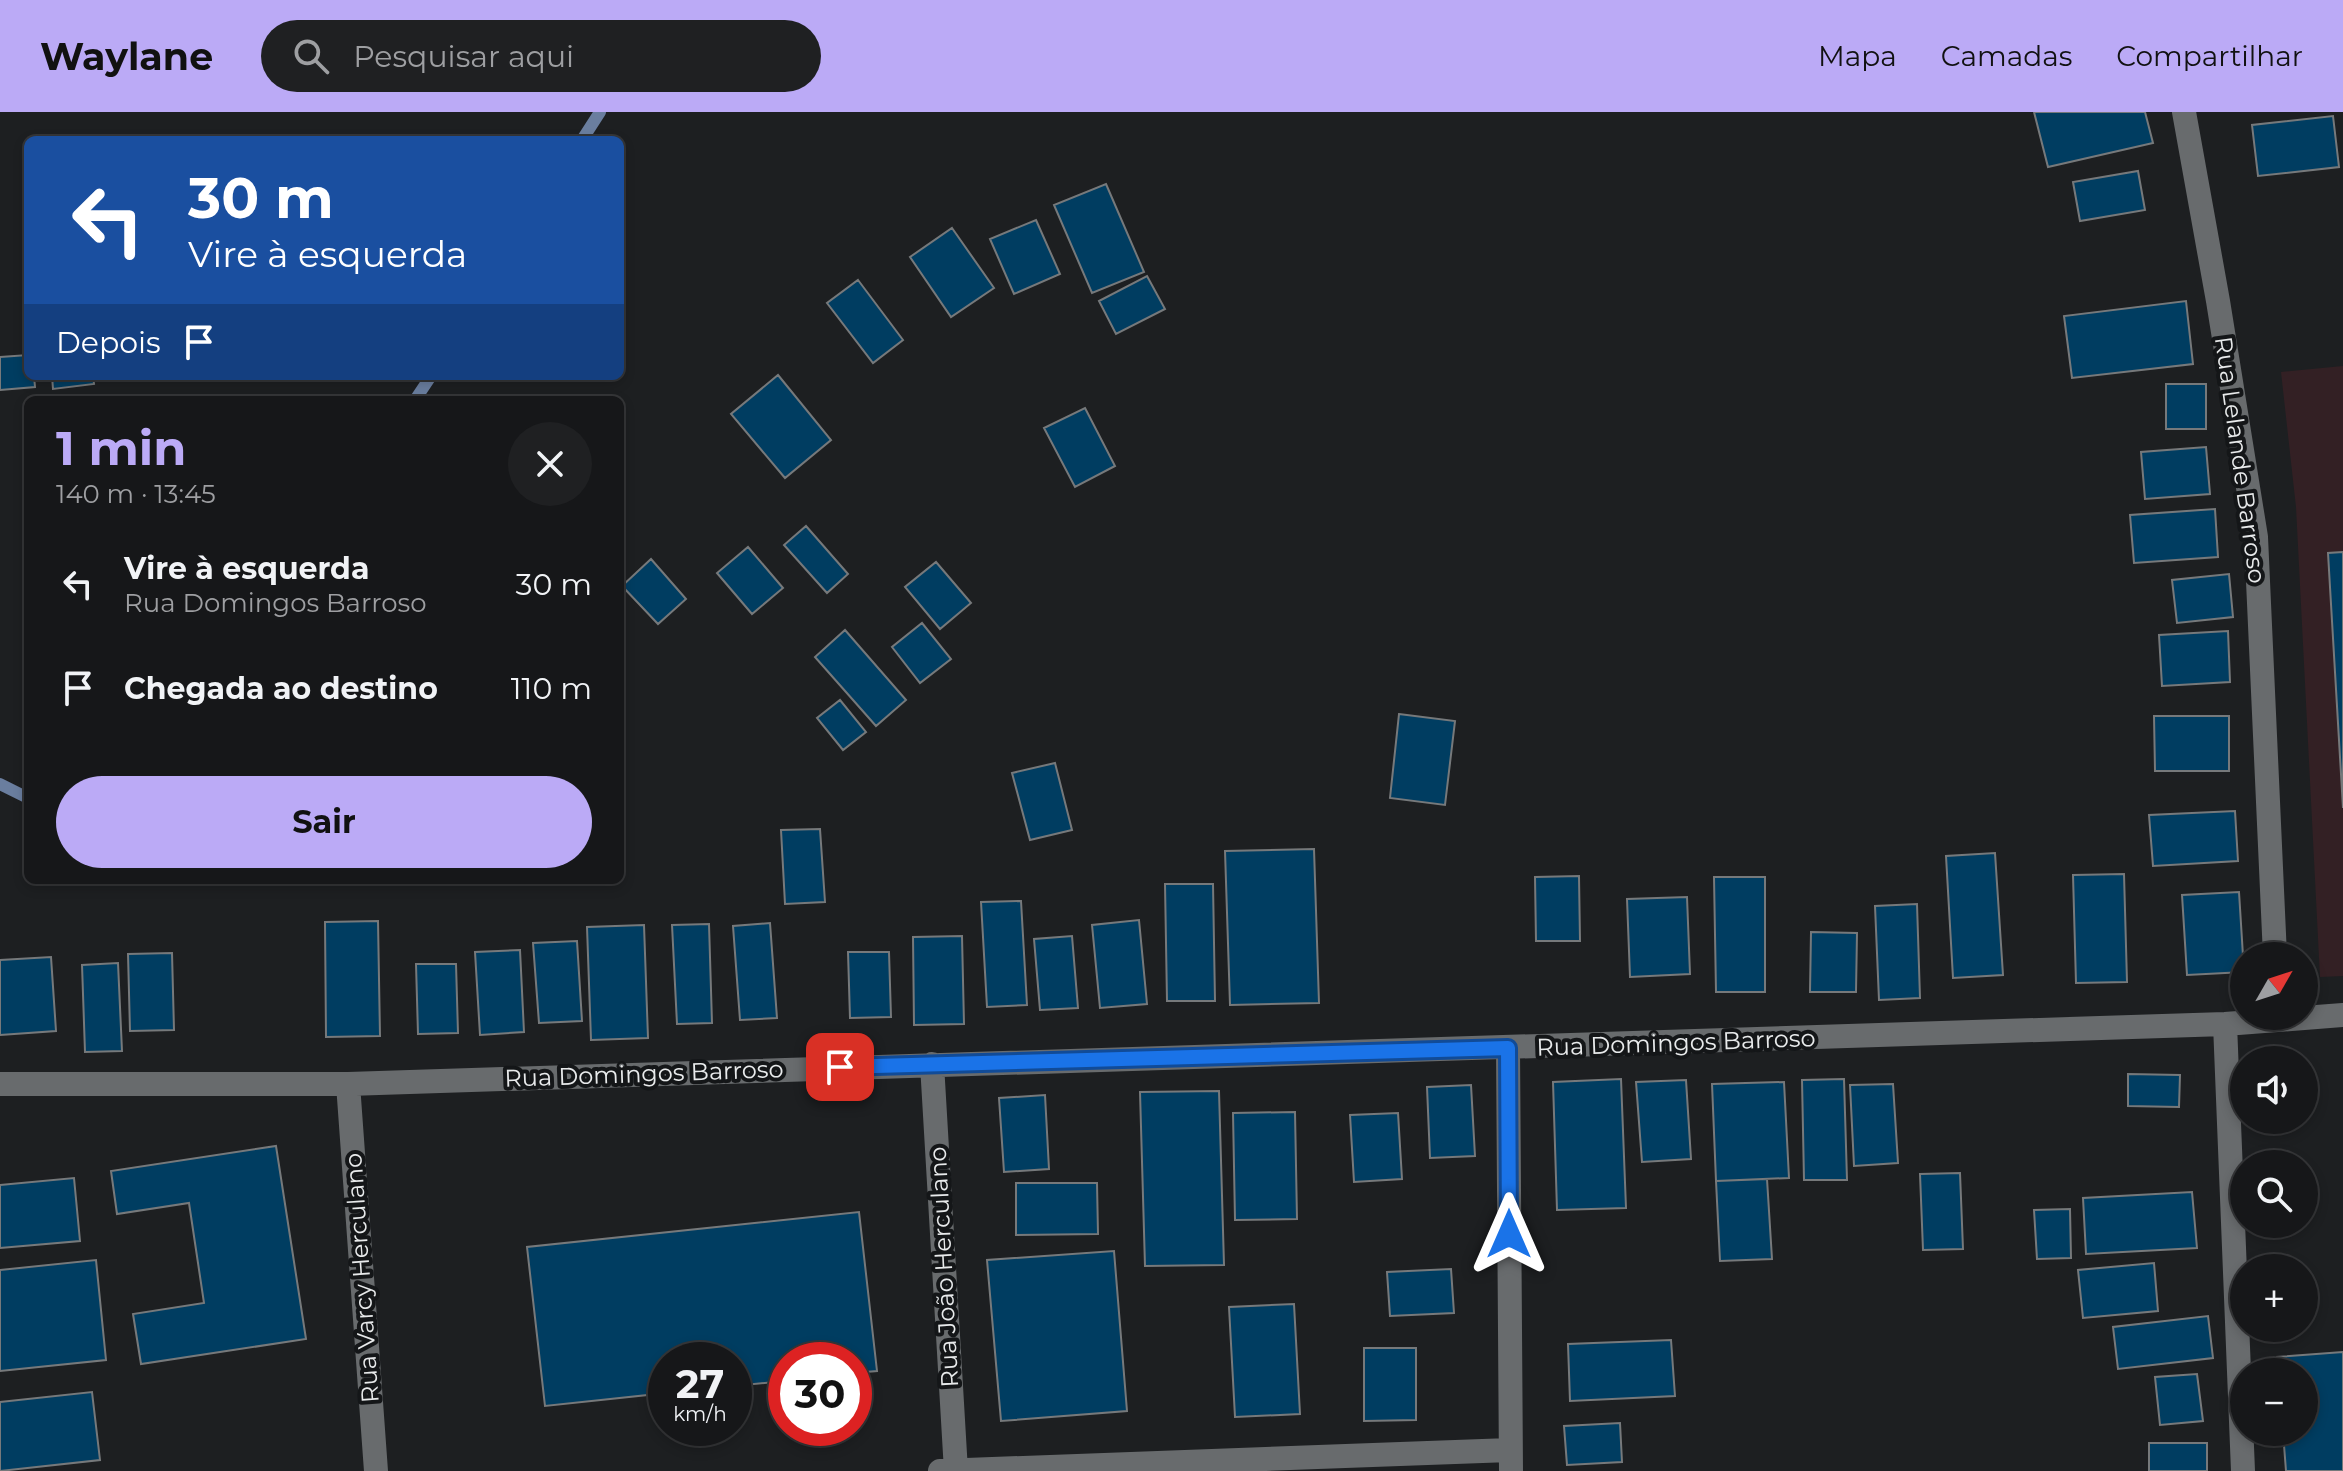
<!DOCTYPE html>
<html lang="pt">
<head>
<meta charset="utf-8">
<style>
  :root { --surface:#161719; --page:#1f2022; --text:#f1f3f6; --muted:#9e9fa2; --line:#353638; --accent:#bbaaf6 }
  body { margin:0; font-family:Montserrat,sans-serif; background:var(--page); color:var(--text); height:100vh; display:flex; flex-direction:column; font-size:30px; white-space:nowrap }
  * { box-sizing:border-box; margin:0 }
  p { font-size:26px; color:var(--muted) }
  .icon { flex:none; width:44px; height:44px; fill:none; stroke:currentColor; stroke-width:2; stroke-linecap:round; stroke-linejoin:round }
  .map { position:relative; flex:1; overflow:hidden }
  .sheet { position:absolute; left:24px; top:284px; width:600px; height:488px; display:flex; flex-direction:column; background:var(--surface); border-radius:12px; box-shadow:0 4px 12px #0003,0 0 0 2px var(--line) }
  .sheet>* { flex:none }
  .top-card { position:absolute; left:24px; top:24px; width:600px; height:244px; border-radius:12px; box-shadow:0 4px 12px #0003,0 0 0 2px var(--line); background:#1a4fa0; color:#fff; overflow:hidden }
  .needle { width:52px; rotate:51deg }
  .buttons { position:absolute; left:2230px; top:830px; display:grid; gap:16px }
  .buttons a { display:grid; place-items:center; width:88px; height:88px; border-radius:50%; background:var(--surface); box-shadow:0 4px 12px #0003,0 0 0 2px var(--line); font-size:40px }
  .speed { position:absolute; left:648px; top:1230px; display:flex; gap:16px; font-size:40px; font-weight:700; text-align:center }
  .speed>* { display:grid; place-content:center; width:104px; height:104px; border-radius:50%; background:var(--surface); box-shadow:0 4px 12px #0003,0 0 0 2px var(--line); line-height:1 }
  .speed small { font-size:20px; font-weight:400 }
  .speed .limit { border:12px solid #d22; background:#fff; color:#111 }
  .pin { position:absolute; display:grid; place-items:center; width:68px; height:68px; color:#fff; margin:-34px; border-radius:16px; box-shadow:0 4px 12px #0006 }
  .me { position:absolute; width:88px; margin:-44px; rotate:0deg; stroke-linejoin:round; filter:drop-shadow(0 0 6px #0008) }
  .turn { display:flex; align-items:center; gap:28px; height:168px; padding:0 32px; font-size:36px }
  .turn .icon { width:104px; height:104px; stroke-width:2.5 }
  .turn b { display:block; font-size:56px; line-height:68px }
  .then { display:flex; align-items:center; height:76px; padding:0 32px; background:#0003; gap:16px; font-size:30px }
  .round { display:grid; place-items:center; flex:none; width:84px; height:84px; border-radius:42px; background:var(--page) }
  .head { display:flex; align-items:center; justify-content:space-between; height:136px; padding:0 32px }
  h1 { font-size:48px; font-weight:700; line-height:60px; color:var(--accent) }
  .cta { display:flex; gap:16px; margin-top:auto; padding:16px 32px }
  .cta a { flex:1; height:92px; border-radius:48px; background:var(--accent); color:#111; font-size:32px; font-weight:700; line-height:92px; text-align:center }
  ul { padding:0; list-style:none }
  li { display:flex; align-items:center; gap:24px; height:104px; padding:0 32px }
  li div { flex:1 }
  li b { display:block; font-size:30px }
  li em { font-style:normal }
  header { display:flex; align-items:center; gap:48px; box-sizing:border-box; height:112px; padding:0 40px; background:var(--accent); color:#111 }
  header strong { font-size:38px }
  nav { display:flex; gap:44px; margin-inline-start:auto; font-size:28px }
  .search { width:560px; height:72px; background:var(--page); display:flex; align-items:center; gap:20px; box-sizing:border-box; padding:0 28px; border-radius:44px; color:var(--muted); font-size:30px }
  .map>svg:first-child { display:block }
</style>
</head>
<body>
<header>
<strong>Waylane</strong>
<div class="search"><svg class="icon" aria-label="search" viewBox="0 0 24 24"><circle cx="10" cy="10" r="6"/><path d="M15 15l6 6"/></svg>Pesquisar aqui</div>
<nav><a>Mapa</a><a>Camadas</a><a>Compartilhar</a></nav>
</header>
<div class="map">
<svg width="2343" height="1359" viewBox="0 0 2343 1359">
  <rect width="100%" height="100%" fill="#1d1f21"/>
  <path fill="#332024" d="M2343 254V864L2320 865 2296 395 2281 260Z"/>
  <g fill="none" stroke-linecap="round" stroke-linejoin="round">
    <path stroke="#6a7e9f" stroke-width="12" d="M582 28 600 0
      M415 288 431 264
      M0 672 28 686"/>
  </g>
  <path fill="#003d61" stroke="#76797b" stroke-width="2" d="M2034 0H2145L2153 31 2048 55Z
    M2333 4 2339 55 2258 64 2252 13Z
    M2138 59 2145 98 2080 109 2073 70Z
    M1106 72 1144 160 1092 181 1054 93Z
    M1036 108 1060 162 1014 182 990 127Z
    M952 116 994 176 951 205 910 145Z
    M1147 164 1165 197 1116 222 1099 189Z
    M858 168 903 228 873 251 827 191Z
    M2186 189 2193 252 2072 266 2064 204Z
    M28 243V264H34L35 275 0 278V245Z
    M778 263 831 328 785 366 731 302Z
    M52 264H93L94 272 53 277Z
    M2166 272H2206V317H2166Z
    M1085 296 1115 354 1075 375 1044 316Z
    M2206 335 2210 382 2145 387 2141 340Z
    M2215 397 2218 445 2134 451 2130 403Z
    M806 414 848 462 827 481 784 433Z
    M748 435 783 476 752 502 717 461Z
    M2343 440V696L2328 441Z
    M651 447 686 487 658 512 622 474Z
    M936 450 971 491 940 517 905 475Z
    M2229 462 2233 505 2177 511 2172 468Z
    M922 511 951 547 920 571 892 535Z
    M845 518 906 588 876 614 815 545Z
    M2228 519 2230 570 2162 574 2159 523Z
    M840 588 866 620 843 638 817 606Z
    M1399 602 1455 609 1445 693 1390 686Z
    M2154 604H2229V659H2155Z
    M1055 651 1072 718 1030 728 1012 661Z
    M2235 699 2238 749 2153 754 2149 703Z
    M820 717 825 790 785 792 781 718Z
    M1314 737 1319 891 1230 893 1225 739Z
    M1995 741 2003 863 1953 866 1946 744Z
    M2124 762 2127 870 2076 871 2073 763Z
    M1579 764 1580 829H1536L1535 765Z
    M1714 765H1765V880H1716Z
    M1165 772H1213L1215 889H1167Z
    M2239 780 2244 860 2187 863 2182 783Z
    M1687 785 1690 862 1630 865 1627 787Z
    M1021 789 1027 893 987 895 981 790Z
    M1917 792 1920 886 1879 888 1875 794Z
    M1139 808 1147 892 1100 896 1092 813Z
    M378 809 380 924 326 925 325 810Z
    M770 811 777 906 740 908 733 814Z
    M709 812 712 911 677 912 672 813Z
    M644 813 648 926 591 928 587 815Z
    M1811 820 1857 821 1856 880H1810Z
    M962 824 964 912 914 913 913 825Z
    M1072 824 1078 896 1040 898 1034 827Z
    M577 829 582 909 539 911 533 831Z
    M520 838 524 920 480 923 475 840Z
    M848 840H889L891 905 850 906Z
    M172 841 174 918 130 919 128 842Z
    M51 845 56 919 0 923V848Z
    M118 851 122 939 85 940 82 853Z
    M416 852H456L458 921 418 922Z
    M2128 962 2180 963 2179 995 2128 994Z
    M1621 967 1626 1096 1557 1098 1553 970Z
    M1844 967 1847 1068H1804L1802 968Z
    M1686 968 1691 1047 1642 1050 1636 970Z
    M1784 970 1789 1066 1716 1069 1712 972Z
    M1893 972 1898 1051 1854 1054 1850 973Z
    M1471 973 1475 1044 1430 1046 1427 975Z
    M1219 979 1224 1153 1145 1154 1140 980Z
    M1045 983 1049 1057 1004 1060 999 986Z
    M1295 1000 1297 1107 1235 1108 1233 1001Z
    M1398 1001 1402 1067 1354 1070 1350 1003Z
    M276 1034 306 1227 141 1252 133 1202 204 1191 189 1091 117 1102 111 1059Z
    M1960 1061 1963 1137 1923 1138 1920 1062Z
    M74 1066 80 1129 0 1136V1073Z
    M1767 1067 1772 1147 1720 1149 1716 1069Z
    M1016 1071H1097L1098 1122 1016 1123Z
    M2192 1080 2197 1136 2086 1142 2083 1086Z
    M2070 1097 2071 1146 2037 1147 2034 1098Z
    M859 1100 877 1259 854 1261V1248H786V1269L734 1274V1248H666V1281L545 1294 527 1135Z
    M1114 1139 1127 1299 1001 1309 987 1148Z
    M96 1148 106 1248 0 1259V1158Z
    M2154 1151 2158 1199 2083 1206 2078 1158Z
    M1451 1157 1454 1201 1390 1204 1387 1160Z
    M1294 1192 1300 1302 1235 1305 1229 1195Z
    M2208 1204 2213 1246 2118 1257 2113 1215Z
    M1671 1228 1675 1284 1570 1289 1568 1232Z
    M1364 1236H1416V1308L1364 1309Z
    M2343 1240V1359H2286L2283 1320H2304V1260H2278L2277 1245Z
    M2197 1262 2203 1309 2160 1313 2155 1265Z
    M92 1280 100 1348 0 1359V1290Z
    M1620 1311 1622 1350 1567 1353 1564 1314Z
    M2149 1331H2207V1359H2149Z"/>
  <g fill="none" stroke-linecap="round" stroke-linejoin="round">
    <path stroke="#686b6d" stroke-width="24" d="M2184 0 2218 189 2256 425 2275 844
      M2225 912 2243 1359
      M1508 936 1511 1359
      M932 952 956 1359
      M0 972H348L2225 912 2343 903
      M348 972 376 1359
      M940 1359 1510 1338"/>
  </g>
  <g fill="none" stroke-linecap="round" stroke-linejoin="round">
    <defs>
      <path id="route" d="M840 955 1508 936 1509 1122"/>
    </defs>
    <use href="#route" stroke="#114b97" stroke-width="20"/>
    <use href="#route" stroke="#1a73e8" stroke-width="14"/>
  </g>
  <g text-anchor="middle" stroke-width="8" stroke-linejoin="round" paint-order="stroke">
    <g font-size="24" fill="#e8eaeb" stroke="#141618">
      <text transform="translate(2240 348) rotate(82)" y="8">Rua Lelande Barroso</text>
      <text transform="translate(1676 931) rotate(-2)" y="8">Rua Domingos Barroso</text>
      <text transform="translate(644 962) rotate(-2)" y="8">Rua Domingos Barroso</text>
      <text transform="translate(944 1155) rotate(-93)" y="8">Rua João Herculano</text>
      <text transform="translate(362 1166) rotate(-94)" y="8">Rua Varcy Herculano</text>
    </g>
  </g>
</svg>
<div class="buttons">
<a><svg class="needle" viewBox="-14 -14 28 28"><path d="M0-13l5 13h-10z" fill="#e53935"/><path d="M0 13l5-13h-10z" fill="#9e9fa2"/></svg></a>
<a><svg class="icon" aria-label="sound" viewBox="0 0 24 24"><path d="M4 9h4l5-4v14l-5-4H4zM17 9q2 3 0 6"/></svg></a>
<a><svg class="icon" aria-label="search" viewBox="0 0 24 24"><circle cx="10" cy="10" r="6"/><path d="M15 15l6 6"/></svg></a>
<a>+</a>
<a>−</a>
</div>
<div class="speed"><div>27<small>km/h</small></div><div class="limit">30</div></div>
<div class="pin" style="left:840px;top:955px;background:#d93025"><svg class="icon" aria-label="arrive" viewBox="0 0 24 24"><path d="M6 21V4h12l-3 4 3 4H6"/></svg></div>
<svg class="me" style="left:1509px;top:1122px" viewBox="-20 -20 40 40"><path d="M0-17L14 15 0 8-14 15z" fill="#1a73e8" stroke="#fff" stroke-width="4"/></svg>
<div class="top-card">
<div class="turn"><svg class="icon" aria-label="left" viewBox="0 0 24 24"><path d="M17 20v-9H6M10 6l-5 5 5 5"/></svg><div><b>30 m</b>Vire à esquerda</div></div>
<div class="then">Depois<svg class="icon" aria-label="arrive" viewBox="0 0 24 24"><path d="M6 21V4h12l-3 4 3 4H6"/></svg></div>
</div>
<section class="sheet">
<div class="head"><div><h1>1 min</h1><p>140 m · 13:45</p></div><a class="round"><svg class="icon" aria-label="close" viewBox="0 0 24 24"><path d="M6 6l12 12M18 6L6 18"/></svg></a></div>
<ul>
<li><svg class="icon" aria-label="left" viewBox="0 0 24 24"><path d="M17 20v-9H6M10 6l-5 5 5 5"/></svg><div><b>Vire à esquerda</b><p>Rua Domingos Barroso</p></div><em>30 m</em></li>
<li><svg class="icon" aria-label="arrive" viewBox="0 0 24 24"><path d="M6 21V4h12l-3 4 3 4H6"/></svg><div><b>Chegada ao destino</b></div><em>110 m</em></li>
</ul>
<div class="cta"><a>Sair</a></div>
</section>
</div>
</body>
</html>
